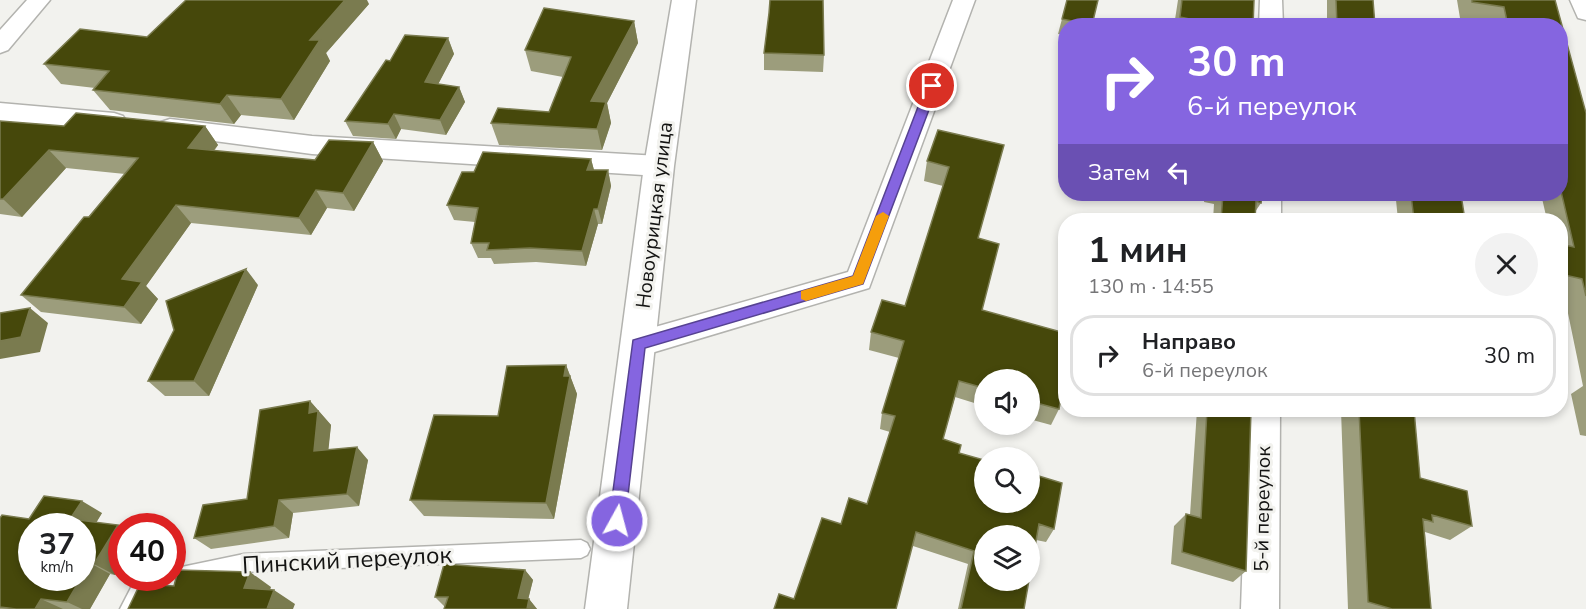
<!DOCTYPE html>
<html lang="ru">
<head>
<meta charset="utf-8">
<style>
  :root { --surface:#fff; --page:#f2f2f2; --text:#202124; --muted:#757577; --line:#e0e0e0 }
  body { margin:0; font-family:"Nunito Sans",sans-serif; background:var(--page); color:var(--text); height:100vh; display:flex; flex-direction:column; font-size:22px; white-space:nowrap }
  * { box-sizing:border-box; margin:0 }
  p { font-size:20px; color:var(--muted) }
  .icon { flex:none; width:33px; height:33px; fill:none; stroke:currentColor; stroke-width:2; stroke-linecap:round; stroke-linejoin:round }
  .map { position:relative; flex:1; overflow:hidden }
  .drawer { position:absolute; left:1058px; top:213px; width:510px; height:204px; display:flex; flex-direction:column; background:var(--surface); border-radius:24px; box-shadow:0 3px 9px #0003 }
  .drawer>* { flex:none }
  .guide { position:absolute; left:1058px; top:18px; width:510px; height:183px; border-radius:24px; box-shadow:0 3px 9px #0003; background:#8565e0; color:#fff; overflow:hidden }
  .tools { position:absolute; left:974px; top:369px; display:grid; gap:12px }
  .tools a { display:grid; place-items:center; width:66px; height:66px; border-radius:50%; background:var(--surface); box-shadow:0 3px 9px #0003; font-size:30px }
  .speed { position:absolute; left:18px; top:513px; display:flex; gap:12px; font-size:30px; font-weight:700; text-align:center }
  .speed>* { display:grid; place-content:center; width:78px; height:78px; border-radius:50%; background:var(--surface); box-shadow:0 3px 9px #0003; line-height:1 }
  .speed small { font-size:15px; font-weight:400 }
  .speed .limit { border:9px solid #d22; background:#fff; color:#111 }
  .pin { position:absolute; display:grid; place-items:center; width:51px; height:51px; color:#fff; margin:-26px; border:3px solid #fff; border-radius:50%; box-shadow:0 2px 6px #0007 }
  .me { position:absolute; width:66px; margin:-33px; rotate:7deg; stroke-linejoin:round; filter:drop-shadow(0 0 4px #0008) }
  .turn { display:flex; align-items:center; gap:21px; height:126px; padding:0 30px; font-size:27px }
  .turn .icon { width:78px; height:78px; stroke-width:2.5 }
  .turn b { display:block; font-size:42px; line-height:51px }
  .then { display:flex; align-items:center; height:57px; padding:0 30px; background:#0003; gap:12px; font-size:22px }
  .round { display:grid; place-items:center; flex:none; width:63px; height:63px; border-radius:32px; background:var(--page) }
  .overview { display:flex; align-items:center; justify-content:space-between; height:102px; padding:0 30px }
  h1 { font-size:36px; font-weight:700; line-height:45px }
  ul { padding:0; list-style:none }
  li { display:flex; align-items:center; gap:18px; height:81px; margin:0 12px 9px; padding:0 18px; border:3px solid var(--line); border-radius:24px }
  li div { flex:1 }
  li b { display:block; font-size:22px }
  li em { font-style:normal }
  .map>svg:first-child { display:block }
</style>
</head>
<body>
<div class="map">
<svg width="1586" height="609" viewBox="0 0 1586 609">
  <rect width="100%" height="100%" fill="#f2f2ee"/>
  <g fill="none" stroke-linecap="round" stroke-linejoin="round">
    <defs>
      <path id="service" d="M581 540 587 543 590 549 587 555 581 558 244 572 149 592 139 609H120L136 578H172V569L244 554Z"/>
      <path id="minor" d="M27 0H50L8 50 0 53V30Z
        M953 0H975L869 288 638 357 627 353 623 344 627 335 848 272Z
        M1260 0H1282L1283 26H1259Z
        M1570 0H1586V20L1578 18Z
        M0 103 114 113 123 116 127 122 123 128 114 131 0 121Z
        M170 119 312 136 659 156 668 159 672 166 668 173 659 176 312 154 161 134 157 128 161 122Z
        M1255 194H1281V220H1253Z
        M1248 410H1280L1279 609H1241Z"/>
      <path id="tertiary" d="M672 0H696L674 166 627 609H585L644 166Z"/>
    </defs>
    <use href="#service" stroke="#b3b3af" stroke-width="3"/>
    <use href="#minor" stroke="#b3b3af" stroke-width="3"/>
    <use href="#tertiary" stroke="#b3b3af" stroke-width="3"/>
    <use href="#service" fill="#fff" fill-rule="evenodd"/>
    <use href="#minor" fill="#fff" fill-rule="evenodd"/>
    <use href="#tertiary" fill="#fff" fill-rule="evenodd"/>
  </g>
  <path fill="#9c9d7c" d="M1067 0 1092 26H1065V35L1058 34Z
    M1178 0H1254L1253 26H1174Z
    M1327 0H1373L1375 26H1327Z
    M1457 0H1555L1586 113V436L1580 435 1571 394 1583 386 1564 294 1560 293V220H1547L1541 194H1560V26H1491V24L1460 18Z
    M369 4 326 53 330 61 294 120 241 115 234 124 110 110 93 90 95 88 61 84 44 64 147 37Z
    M634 21 638 43 607 103 611 123 602 150 499 145 491 123 549 112 563 77 531 71 525 50Z
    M448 38 454 54 438 84 459 87 465 102 446 135 401 129 396 139 353 136 345 121 390 61Z
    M764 53 824 55 823 72 764 70Z
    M0 121 64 126H205L218 145 214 151 315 160 373 142 383 161 354 211 327 208 311 235 191 223 146 286 158 299 141 324 41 312 21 295 125 174 66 168 22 217 0 214Z
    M938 130 978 238 982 310 1059 409 1051 425 1029 419V380H984V406L955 397 943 439 1054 529 1046 542 1036 540 1024 609H958L968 564 913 546 794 599 841 524 867 504 890 432 880 429 882 413 899 358 869 350 871 332 905 306 943 186 924 181 927 161Z
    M591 159 594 170H608L611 186 602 224H598L586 266 536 262 494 264 491 258H478L471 243 475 222 454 220 447 205 474 172Z
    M1205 194H1262L1261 203 1255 212V220H1213L1214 204 1204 202Z
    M1402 194H1454L1465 220H1398L1396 200Z
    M258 285 209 396H165L148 381Z
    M566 365 577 394 554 519 424 516 410 500 498 416Z
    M310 401 331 425 328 449 368 460 359 506 293 513 289 538 211 549 194 538 247 499Z
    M1197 410H1251L1246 571 1233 582 1171 564 1174 526 1186 514 1190 515Z
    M1341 410H1414L1420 478 1472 526 1450 540 1425 532 1431 609H1348Z
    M102 513 96 523 118 525 122 528V563L115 575 110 574 90 609H0V518L29 519Z
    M525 570 533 580 528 599H529L537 609H444L445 607 435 597Z"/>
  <path fill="#7a7b4f" d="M345 0H367L369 4 326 53 330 61 294 120 281 99 310 40Z
    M634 21 638 43 607 103 611 123 602 150 591 101Z
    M448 38 454 54 431 98 425 82Z
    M459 87 465 102 446 135 440 120Z
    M227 95 241 115 234 124 220 104Z
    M394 114 401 129 396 139 388 124Z
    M205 126 218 145 201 166 188 148Z
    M373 142 383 161 354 211 343 193Z
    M49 150 66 168 22 217 3 199Z
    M591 159 595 174 587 170Z
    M608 170 611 186 602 224 598 209Z
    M316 190 327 208 311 235 299 218Z
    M176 205 191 223 146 286 158 299 141 324 124 307 122 279Z
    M594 209 598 224 586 266 582 251Z
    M246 269 258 285 209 396 194 381Z
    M30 308 48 323 40 352 0 359V341Z
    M566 365 577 394 554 519 546 503Z
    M310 401 331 425 327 464 314 451 309 413Z
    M357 447 368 460 359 506 347 494Z
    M279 500 293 513 289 538 274 526Z
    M82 501 102 513 91 531 70 519Z
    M118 525 122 528V563L115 575 94 564Z
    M90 563 110 574 90 609H82L67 602 81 578H82V575Z
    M525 570 533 580 526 608 518 598Z
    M250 572 271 587 266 603 244 588Z
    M274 590 295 604 293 609H267Z
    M41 599 63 609H35Z
    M529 599 537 609H527Z"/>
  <path fill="#46480b" stroke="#7a7b4f" stroke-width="1.5" d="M186 0H345L310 40H320L281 99 227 95 220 104 93 90 109 71 44 64 80 29 147 37Z
    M770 0H823L824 55 764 53 769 13Z
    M1067 0H1098L1092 25 1062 19Z
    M1182 0H1254L1253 26H1194L1195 20 1180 17Z
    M1336 0H1373L1375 26H1337Z
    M1472 0H1555L1586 113V296L1582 279 1560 274V244L1574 247 1560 187V26H1508L1504 7 1472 2Z
    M544 8 634 21 591 101 606 102 597 129 491 123 498 108 549 112 571 57 525 50Z
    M405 35 448 38 425 82 459 87 440 120 394 114 388 124 345 121 386 60 390 61Z
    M76 113 205 126 188 148 315 160 329 140 373 142 343 193 316 190 299 218 176 205 122 279 142 282 124 307 21 295 84 217H89L138 158 49 150 3 199H0V121L64 126Z
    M938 130 1004 145 978 238 999 244 982 310 1065 333V375L1059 409 1029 401V380H984V388L959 381 943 439 961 445 959 453 984 460V502H1029V473L1062 483 1054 529 1039 524 1029 580V536H984V580H1029L1024 609H961L974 551 916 532 896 609H774L779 594 794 599 822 518 841 524 849 498 867 504 895 416 882 413 904 341 871 332 882 300 905 306 949 167 927 161Z
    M483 152 591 159 587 170H608L598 209H594L582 251 530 248 487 250 489 243H471L478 208 447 205 462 172H474Z
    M1223 194H1262L1261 203 1256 201 1255 220H1221Z
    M1411 194H1454L1461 195 1465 220H1414Z
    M246 269 194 381H148L174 330 166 301Z
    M30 308 21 337 0 341V313Z
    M566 365 564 376H570L546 503 410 500 434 415 498 416 507 366Z
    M310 401 309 413 318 411 314 451 357 447 347 494 279 500 274 526 194 538 203 505 247 499 260 410Z
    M1207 410H1251L1246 571 1182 552 1186 514 1201 518Z
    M1359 410H1414L1420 478 1467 491 1472 526 1432 515 1433 522 1423 519 1431 609H1392L1368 602Z
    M44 496 82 501 70 519 118 525 94 564 90 563 82 575V526H32V578H81L67 602 41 599 35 609H16L0 607V518L2 515 29 519Z
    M444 564 525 570 518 598 529 599 527 609H444L448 597H435Z
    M178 570 250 572 244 588 274 590 267 609H128L140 584 174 586Z"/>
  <path fill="#8565e0" stroke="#564292" stroke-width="1.5" d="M932 82 938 86 863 284 645 348 625 521 622 526 617 528 611 526 609 521 633 340 853 276 926 86Z"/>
  <path fill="#f59e0b" d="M883 212 889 216 863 284 806 301 801 299V291L853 276 876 216Z"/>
  <g text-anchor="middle" stroke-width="6" stroke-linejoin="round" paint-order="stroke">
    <g font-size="20" fill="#131312" stroke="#f2f2ee">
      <text transform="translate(654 215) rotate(-83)" y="7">Новоурицкая улица</text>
      <text transform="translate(1262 509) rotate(-89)" y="7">5-й переулок</text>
    </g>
    <g font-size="24" fill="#131312" stroke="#f2f2ee">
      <text transform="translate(347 560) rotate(-3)" y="8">Пинский переулок</text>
    </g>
  </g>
</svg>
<div class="tools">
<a><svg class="icon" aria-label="sound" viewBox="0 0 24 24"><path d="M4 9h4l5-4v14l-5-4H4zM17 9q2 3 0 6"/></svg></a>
<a><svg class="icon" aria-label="search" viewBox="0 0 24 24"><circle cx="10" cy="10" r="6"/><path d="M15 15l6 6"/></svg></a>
<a><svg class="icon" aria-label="layers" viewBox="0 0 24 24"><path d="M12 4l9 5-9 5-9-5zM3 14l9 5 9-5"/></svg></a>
</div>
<div class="speed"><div>37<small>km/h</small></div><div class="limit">40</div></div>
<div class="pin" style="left:932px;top:86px;background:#d93025"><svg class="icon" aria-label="arrive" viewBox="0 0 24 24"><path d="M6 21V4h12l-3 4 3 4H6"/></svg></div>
<svg class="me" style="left:617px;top:521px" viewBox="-20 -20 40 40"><circle r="17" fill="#8565e0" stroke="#fff" stroke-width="3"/><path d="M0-11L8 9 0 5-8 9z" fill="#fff"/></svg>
<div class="guide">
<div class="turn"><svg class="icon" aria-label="right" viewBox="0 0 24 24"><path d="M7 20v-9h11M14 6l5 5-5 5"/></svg><div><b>30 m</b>6-й переулок</div></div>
<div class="then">Затем<svg class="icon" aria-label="left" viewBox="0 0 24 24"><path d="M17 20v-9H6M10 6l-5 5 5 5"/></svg></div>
</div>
<section class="drawer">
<div class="overview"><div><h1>1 мин</h1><p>130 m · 14:55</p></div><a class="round"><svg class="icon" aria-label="close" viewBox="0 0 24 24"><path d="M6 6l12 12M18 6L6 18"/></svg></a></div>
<ul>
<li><svg class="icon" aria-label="right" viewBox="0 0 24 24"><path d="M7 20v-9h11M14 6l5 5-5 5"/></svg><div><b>Направо</b><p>6-й переулок</p></div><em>30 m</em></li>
</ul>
</section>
</div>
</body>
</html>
